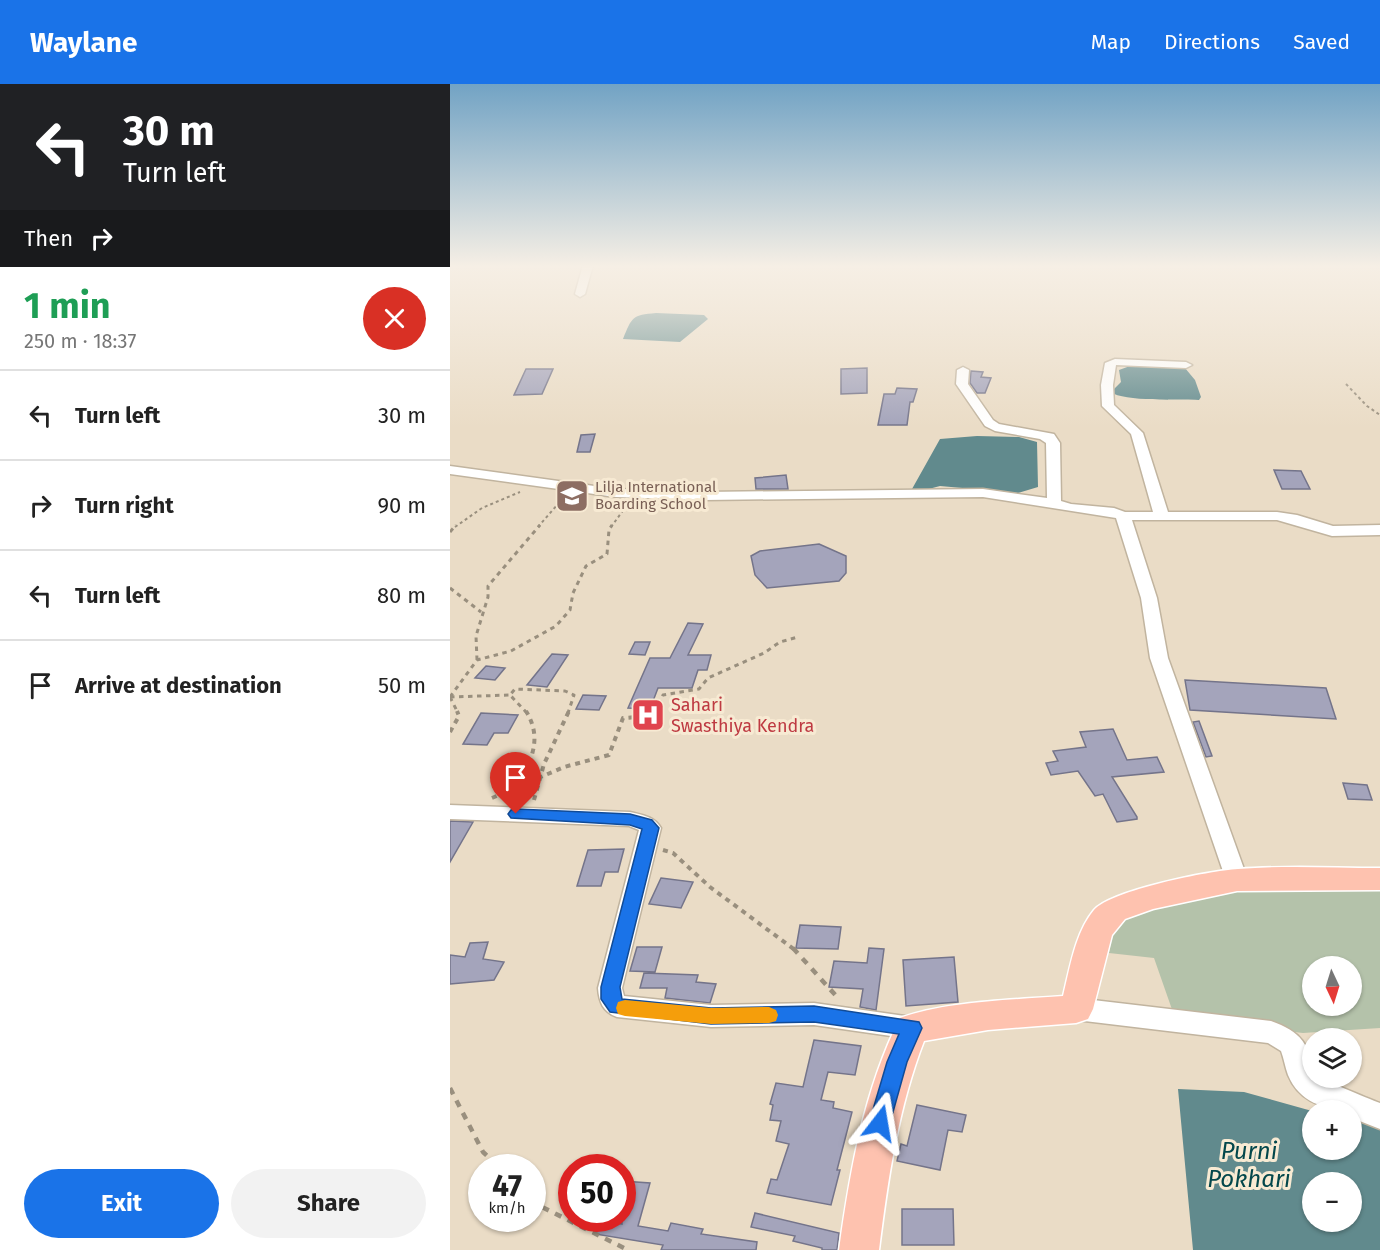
<!DOCTYPE html>
<html lang="en">
<head>
<meta charset="utf-8">
<style>
  :root { --surface:#fff; --page:#f2f2f2; --text:#222; --muted:#767676; --line:#e0e0e0; --accent:#1a73e8 }
  body { margin:0; font-family:"Fira Sans",sans-serif; background:var(--page); color:var(--text); height:100vh; display:flex; flex-direction:column; font-size:22px; white-space:nowrap }
  * { box-sizing:border-box; margin:0 }
  p { font-size:20px; color:var(--muted) }
  .icon { flex:none; width:33px; height:33px; fill:none; stroke:currentColor; stroke-width:2; stroke-linecap:round; stroke-linejoin:round }
  .map { position:relative; flex:1; overflow:hidden }
  .details { display:flex; flex-direction:column; background:var(--surface); width:450px }
  .details>* { flex:none }
  .hud { background:#202124; color:#fff; overflow:hidden }
  .needle { width:39px; rotate:176deg }
  .tools { position:absolute; left:852px; top:872px; display:grid; gap:12px }
  .tools a { display:grid; place-items:center; width:60px; height:60px; border-radius:50%; background:var(--surface); box-shadow:0 2px 4px #0004; font-size:30px }
  .speed { position:absolute; left:18px; top:1070px; display:flex; gap:12px; font-size:30px; font-weight:700; text-align:center }
  .speed>* { display:grid; place-content:center; width:78px; height:78px; border-radius:50%; background:var(--surface); box-shadow:0 2px 4px #0004; line-height:1 }
  .speed small { font-size:15px; font-weight:400 }
  .speed .limit { border:9px solid #d22; background:#fff; color:#111 }
  .pin { position:absolute; display:grid; place-items:center; width:51px; height:51px; color:#fff; margin:-62px -26px; border-radius:50% 50% 50% 0; rotate:-45deg; box-shadow:0 0 6px #0007 }
  .pin .icon { rotate:45deg }
  .me { position:absolute; width:66px; margin:-33px; rotate:14deg; stroke-linejoin:round; filter:drop-shadow(0 0 4px #0008) }
  .turn { display:flex; align-items:center; gap:21px; height:126px; padding:0 24px; font-size:27px }
  .turn .icon { width:78px; height:78px; stroke-width:2.5 }
  .turn b { display:block; font-size:42px; line-height:51px }
  .then { display:flex; align-items:center; height:57px; padding:0 24px; background:#0003; gap:12px; font-size:22px }
  .round { display:grid; place-items:center; flex:none; width:63px; height:63px; border-radius:32px; background:var(--page) }
  .summary { display:flex; align-items:center; justify-content:space-between; height:102px; padding:0 24px }
  h1 { font-size:36px; font-weight:700; line-height:45px; color:#1e9e55 }
  .primary-button { display:flex; gap:12px; margin-top:auto; padding:12px 24px }
  .primary-button a { flex:1; height:69px; border-radius:36px; background:var(--accent); color:#fff; font-size:24px; font-weight:700; line-height:69px; text-align:center }
  .primary-button a+a { background:var(--page); color:var(--text) }
  ul { padding:0; list-style:none }
  li { display:flex; align-items:center; gap:18px; height:90px; padding:0 24px; border-top:2px solid var(--line) }
  li div { flex:1 }
  li b { display:block; font-size:22px }
  li em { font-style:normal }
  header { display:flex; align-items:center; gap:36px; box-sizing:border-box; height:84px; padding:0 30px; background:var(--accent); color:#fff }
  header strong { font-size:28px }
  nav { display:flex; gap:33px; margin-inline-start:auto; font-size:21px }
  main { display:flex; flex:1; min-height:0 }
  .map>svg:first-child { display:block }
</style>
</head>
<body>
<header>
<strong>Waylane</strong>
<nav><a>Map</a><a>Directions</a><a>Saved</a></nav>
</header>
<main>
<section class="details">
<div class="hud">
<div class="turn"><svg class="icon" aria-label="left" viewBox="0 0 24 24"><path d="M17 20v-9H6M10 6l-5 5 5 5"/></svg><div><b>30 m</b>Turn left</div></div>
<div class="then">Then<svg class="icon" aria-label="right" viewBox="0 0 24 24"><path d="M7 20v-9h11M14 6l5 5-5 5"/></svg></div>
</div>
<div class="summary"><div><h1>1 min</h1><p>250 m · 18:37</p></div><a class="round" style="background:#d93025;color:#fff"><svg class="icon" aria-label="close" viewBox="0 0 24 24"><path d="M6 6l12 12M18 6L6 18"/></svg></a></div>
<ul>
<li><svg class="icon" aria-label="left" viewBox="0 0 24 24"><path d="M17 20v-9H6M10 6l-5 5 5 5"/></svg><div><b>Turn left</b></div><em>30 m</em></li>
<li><svg class="icon" aria-label="right" viewBox="0 0 24 24"><path d="M7 20v-9h11M14 6l5 5-5 5"/></svg><div><b>Turn right</b></div><em>90 m</em></li>
<li><svg class="icon" aria-label="left" viewBox="0 0 24 24"><path d="M17 20v-9H6M10 6l-5 5 5 5"/></svg><div><b>Turn left</b></div><em>80 m</em></li>
<li><svg class="icon" aria-label="arrive" viewBox="0 0 24 24"><path d="M6 21V4h12l-3 4 3 4H6"/></svg><div><b>Arrive at destination</b></div><em>50 m</em></li>
</ul>
<div class="primary-button"><a>Exit</a><a>Share</a></div>
</section>
<div class="map">
<svg width="930" height="1166" viewBox="0 0 930 1166">
  <rect width="100%" height="100%" fill="#eadcc6"/>
  <path fill="#b4c2aa" fill-rule="evenodd" d="M812 800 930 802V944L853 949 725 934 704 874 659 869 665 834 688 819ZM862 882H902V921H862Z"/>
  <path fill="#618a8d" fill-rule="evenodd" d="M206 229 254 231 258 235 230 258 173 255C182 233 182 231 206 229Z
    M715 281 735 284 745 296 751 313 749 316C731 315 673 318 661 308L671 298 669 286 680 282Z
    M527 352 569 353 587 358 588 403 568 409 490 402 471 407 462 405 490 355Z
    M728 1005 794 1008 862 1027V1065H902V1037L930 1043V1166H743ZM862 1098H902V1137H862Z"/>
  <path fill="#a4a4bb" stroke="#74748a" stroke-width="1.5" d="M417 284V309L391 310V285Z
    M76 285H103L92 310 64 311Z
    M521 287 533 288 531 293 541 294 535 309H527L520 299Z
    M447 304 467 305 463 318H460L457 341H428L434 310H445Z
    M145 350 140 368H127L131 351Z
    M824 386 851 387 860 405H832Z
    M336 391 338 405H306L305 394Z
    M369 460 396 472V489L389 497 317 504 305 491 301 472 310 467Z
    M238 539 253 540 238 571H261L257 586H248L242 604H208L200 625 178 624 200 574H220Z
    M185 558H200L195 571 179 570Z
    M102 570 118 571 97 603 77 601Z
    M36 582 55 584 45 596 25 594Z
    M735 596 876 604 886 635 740 626Z
    M133 611 156 612 149 626 126 625Z
    M31 629 68 631 58 649H44L37 661 13 660Z
    M749 637 762 672 756 673 743 638Z
    M663 645 677 676 707 673 714 688 662 693 687 733V735L667 738 653 710 645 712 628 687 601 691 596 679 608 677 603 667 636 663 630 648Z
    M893 699 917 701 922 716 898 715Z
    M0 737 23 738 0 778Z
    M174 765 168 788H155L151 802H127L138 766Z
    M211 794 243 798 231 824 199 820Z
    M350 841 391 843 388 865 346 864Z
    M38 858 33 875 54 878 44 896 0 900V871L15 873 20 859Z
    M187 863H212L205 888 180 887Z
    M419 864 434 865 426 926 410 923 413 905 379 903 384 877 417 879Z
    M504 873 508 918 456 922 453 876Z
    M194 889 248 891 246 898 266 900 260 919 215 914 217 904H190Z
    M364 956 411 962 405 991 378 988 371 1016 384 1018 383 1024 402 1028 387 1086H390L381 1121 317 1109 321 1095 327 1096 339 1060 326 1057 331 1037 320 1036 323 1021 320 1020 326 999 353 1003Z
    M467 1021 516 1031 512 1048 498 1046 490 1086 447 1077 451 1060 457 1062Z
    M172 1097 200 1099 188 1142 218 1147 221 1139 253 1145 251 1150 307 1158 306 1166H211L213 1161 145 1150 150 1136 172 1140Z
    M452 1125H503L504 1161H452Z
    M305 1129 389 1149 387 1166H372V1164L343 1157 345 1152 301 1143Z"/>
  <g fill="none" stroke-linecap="round" stroke-linejoin="round">
    <defs>
      <path id="minor" d="M133 181H143L135 210 130 213 125 210Z
        M665 275 736 278 742 281 736 284 666 281 663 301 664 321 693 349 718 428H827L847 431 883 442 930 441V451L882 452 827 436H682L707 514 718 574 798 796 795 802 787 804 779 802 776 796 700 574 691 514 666 434 533 413 254 416 166 413 0 390V382L166 405 254 408 533 405 597 414 596 359 590 355 545 347 535 342 506 300 507 286 513 283 519 286 518 300 543 336 549 340 604 350 610 359 611 417 621 420 664 424 675 428H703L681 350 652 322 651 301 655 279Z
        M0 721 180 728C192 731 204 732 211 744L172 904 174 912 261 921 364 919 462 933 471 936 475 944 471 952 462 955 364 941 261 943 167 933C153 928 149 918 148 904L189 746 179 742 0 735Z
        M626 914 821 937C850 947 862 961 862 993 870 993 918 1015 930 1019V1045L902 1034V1026C874 1026 849 1018 838 991 835 983 834 975 831 967L818 959 626 936 617 932 613 925 617 918Z"/>
      <path id="major" d="M930 784V806L787 807 703 825 675 835 662 851 643 925 638 935 626 939 538 946 474 957C448 1024 438 1095 429 1166H389C400 1087 414 1006 450 934 497 917 562 916 613 912 620 884 625 849 644 826 662 806 759 787 788 785 835 781 883 784 930 784Z"/>
    </defs>
    <use href="#minor" stroke="#c1b49f" stroke-width="3"/>
    <use href="#major" stroke="#fff" stroke-width="3"/>
    <path stroke="#998f7e" stroke-width="2" stroke-dasharray="3 3" stroke-linecap="butt" d="M896 300 917 322 930 331
      M5 443 32 424 70 408
      M88 443 114 413
      M161 443 177 421"/>
    <path stroke="#998f7e" stroke-width="3" stroke-dasharray="4.5 4.5" stroke-linecap="butt" d="M0 448 6 441
      M0 504 31 528
      M27 576 26 552 38 513V502L90 441
      M0 613 27 576 61 567 106 542 120 526 123 509 136 482 157 470 159 446 162 441
      M0 613 60 611
      M0 613 8 629
      M77 629 60 611 65 605 115 607 124 611 118 629
      M206 629 213 611 249 605 258 594 314 569 330 558 348 553"/>
    <path stroke="#998f7e" stroke-width="4" stroke-dasharray="5 5" stroke-linecap="butt" d="M0 648 9 632 7 627
      M42 714 114 683 159 671 173 634 205 632 207 627
      M84 716 94 680 119 627
      M67 717C73 681 97 662 76 627
      M213 766 223 769 260 803 345 866"/>
    <path stroke="#998f7e" stroke-width="4.5" stroke-dasharray="7 7" stroke-linecap="butt" d="M343 864 388 914
      M0 1004 33 1068 49 1083
      M82 1114 92 1123 178 1166"/>
    <use href="#minor" fill="#fff" fill-rule="evenodd"/>
    <use href="#major" fill="#fec2af" fill-rule="evenodd"/>
  </g>
  <linearGradient id="sky" x2="0" y2="1"><stop stop-color="#72a3c4"/><stop offset="0.53" stop-color="#f6efe5"/><stop offset="1" stop-color="#f6efe5" stop-opacity="0"/></linearGradient>
  <rect width="930" height="344" fill="url(#sky)"/>
  <path fill="#1a73e8" stroke="#114b97" stroke-width="1.5" d="M66 725 180 730 202 736 209 744 170 903 172 915 261 924 364 922 469 938 472 944 457 978 438 1046 430 1049 423 1046 419 1039 437 978 449 950 364 938 261 940 160 928 151 915V903L192 745 180 741 61 734 58 730 61 726Z"/>
  <path fill="#f59e0b" d="M175 916 261 924 319 923 326 926 328 931 326 937 319 939 261 940 175 932 168 930 166 924 168 918Z"/>
  <defs>
    <symbol id="school-square" viewBox="-11 -11 22 22"><rect x="-9" y="-9" width="18" height="18" rx="4" fill="#8d6e63" stroke="#f7ead3"/><path d="M0-5L7-2L0 1L-7-2ZM-4 1L0 2.5L4 1V4Q0 6-4 4Z" fill="#fff"/></symbol>
    <symbol id="hospital-square" viewBox="-11 -11 22 22"><rect x="-9" y="-9" width="18" height="18" rx="4" fill="#e0444e" stroke="#f7ead3"/><path d="M-5-5h3v3.5h4V-5h3V5h-3V1.5h-4V5h-3Z" fill="#fff"/></symbol>
  </defs>
  <g fill-rule="evenodd">
    <use href="#school-square" x="103" y="393" width="38" height="38"/>
    <use href="#hospital-square" x="179" y="612" width="38" height="38"/>
  </g>
  <g text-anchor="middle" stroke-width="6" stroke-linejoin="round" paint-order="stroke">
    <g font-size="15" fill="#785e54" stroke="#f7ead3" text-anchor="start">
      <text x="145" y="408">Lilja International<tspan x="145" dy="17">Boarding School</tspan></text>
    </g>
    <g font-size="18" fill="#be3a42" stroke="#f7ead3" text-anchor="start">
      <text x="221" y="627">Sahari<tspan x="221" dy="21">Swasthiya Kendra</tspan></text>
    </g>
    <g font-size="24" font-style="italic" fill="#03474b" stroke="#f7ead3">
      <text x="799" y="1075">Purni<tspan x="799" dy="28">Pokhari</tspan></text>
    </g>
  </g>
</svg>
<div class="tools">
<a><svg class="needle" viewBox="-14 -14 28 28"><path d="M0-13l5 13h-10z" fill="#e53935"/><path d="M0 13l5-13h-10z" fill="#767676"/></svg></a>
<a><svg class="icon" aria-label="layers" viewBox="0 0 24 24"><path d="M12 4l9 5-9 5-9-5zM3 14l9 5 9-5"/></svg></a>
<a>+</a>
<a>−</a>
</div>
<div class="speed"><div>47<small>km/h</small></div><div class="limit">50</div></div>
<div class="pin" style="left:66px;top:730px;background:#d93025"><svg class="icon" aria-label="arrive" viewBox="0 0 24 24"><path d="M6 21V4h12l-3 4 3 4H6"/></svg></div>
<svg class="me" style="left:430px;top:1039px" viewBox="-20 -20 40 40"><path d="M0-17L14 15 0 8-14 15z" fill="#1a73e8" stroke="#fff" stroke-width="4"/></svg>
</div>
</main>
</body>
</html>
